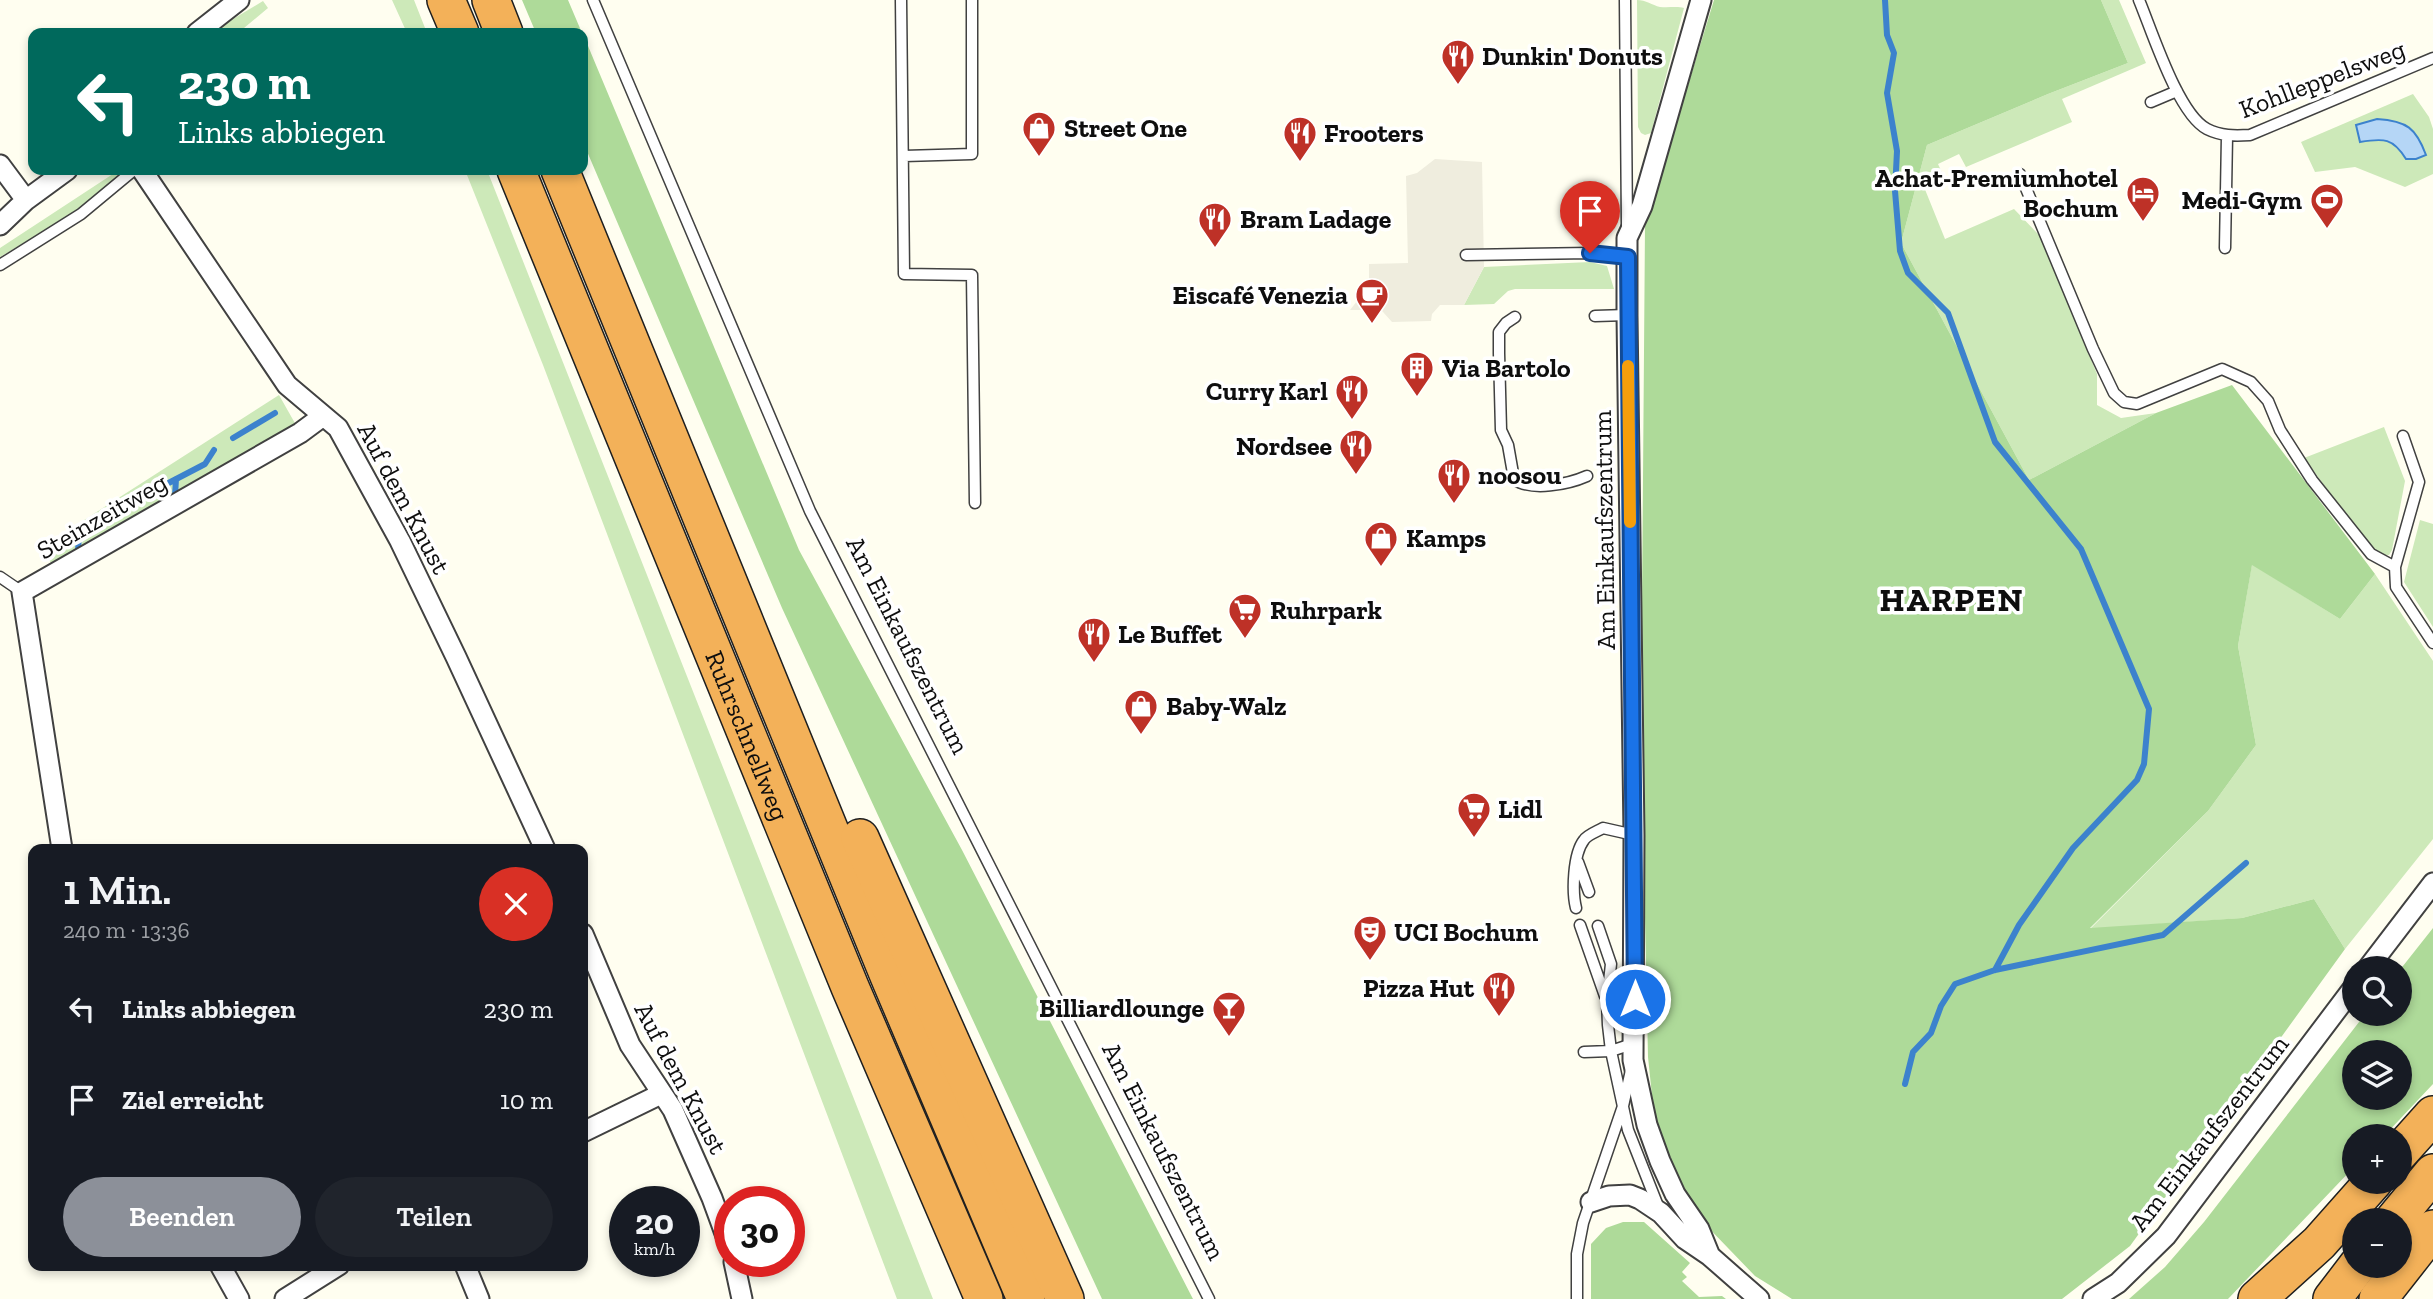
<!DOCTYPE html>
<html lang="de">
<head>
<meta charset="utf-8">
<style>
  :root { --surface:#171b24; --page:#20242c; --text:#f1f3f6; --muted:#9ea1a6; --accent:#8c9099 }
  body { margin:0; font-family:"Zilla Slab",serif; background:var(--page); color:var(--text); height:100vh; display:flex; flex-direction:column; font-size:26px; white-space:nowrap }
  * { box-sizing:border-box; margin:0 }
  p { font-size:23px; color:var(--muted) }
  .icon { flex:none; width:38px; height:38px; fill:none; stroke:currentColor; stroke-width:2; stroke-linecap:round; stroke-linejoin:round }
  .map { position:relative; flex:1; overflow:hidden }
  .drawer { position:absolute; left:28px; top:844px; width:560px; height:427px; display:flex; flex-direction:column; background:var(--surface); border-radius:14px; box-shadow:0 4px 10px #0003 }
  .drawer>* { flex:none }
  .hud { position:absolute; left:28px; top:28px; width:560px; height:147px; border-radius:14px; box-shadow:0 4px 10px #0003; background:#00695c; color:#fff; overflow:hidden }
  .controls { position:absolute; left:2342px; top:956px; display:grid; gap:14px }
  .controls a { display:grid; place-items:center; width:70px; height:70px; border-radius:50%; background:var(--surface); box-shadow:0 4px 10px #0003; font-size:35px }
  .speed { position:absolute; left:609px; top:1186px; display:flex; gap:14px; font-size:35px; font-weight:700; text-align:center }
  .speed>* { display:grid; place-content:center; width:91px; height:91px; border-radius:50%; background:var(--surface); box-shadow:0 4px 10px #0003; line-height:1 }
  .speed small { font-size:18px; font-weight:400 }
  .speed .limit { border:10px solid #d22; background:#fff; color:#111 }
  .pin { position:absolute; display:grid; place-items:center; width:60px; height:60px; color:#fff; margin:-72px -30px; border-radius:50% 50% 50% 0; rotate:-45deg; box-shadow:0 0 7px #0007 }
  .pin .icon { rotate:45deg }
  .me { position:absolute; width:77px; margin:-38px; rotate:0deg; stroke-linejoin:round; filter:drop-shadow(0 0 5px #0008) }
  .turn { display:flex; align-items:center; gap:24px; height:147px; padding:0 35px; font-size:32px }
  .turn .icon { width:91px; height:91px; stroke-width:2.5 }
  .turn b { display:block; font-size:49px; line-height:60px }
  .round { display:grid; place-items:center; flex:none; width:74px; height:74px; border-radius:37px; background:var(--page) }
  .headline { display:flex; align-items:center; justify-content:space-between; height:119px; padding:0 35px }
  h1 { font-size:42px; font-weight:600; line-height:52px }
  .action { display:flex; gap:14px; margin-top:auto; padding:14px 35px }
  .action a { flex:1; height:80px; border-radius:42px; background:var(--accent); color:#fff; font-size:28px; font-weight:600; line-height:80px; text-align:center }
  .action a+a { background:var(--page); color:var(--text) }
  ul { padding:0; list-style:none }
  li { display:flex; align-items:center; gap:21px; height:91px; padding:0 35px }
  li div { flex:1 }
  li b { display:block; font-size:26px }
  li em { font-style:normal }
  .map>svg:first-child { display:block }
</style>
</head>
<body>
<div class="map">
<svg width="2433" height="1299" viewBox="0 0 2433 1299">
  <rect width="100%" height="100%" fill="#fffef0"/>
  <path fill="#cde9b9" d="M392 0H414L427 33H407Z
    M1637 0C1646 0 1652 5 1660 7 1669 8 1677 6 1684 8L1651 133 1645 135 1641 133 1638 127Z
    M2101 0H2119L2146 63 2062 99 2072 122 1966 167 1959 154 1938 164 1944 177 1924 187 1945 239 2014 209 2040 236 2097 374V405L2121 418 2156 413 2029 480 1901 243 1927 145 2048 94 2128 63Z
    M263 1 268 8 238 33 215 32 228 22Z
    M2413 94 2429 117 2433 129V174L2405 187 2355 167 2315 172 2301 142Z
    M119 170 121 172C90 209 41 232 0 257V248Z
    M465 170H487L933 1299H897L543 365Z
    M1590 262 1607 266 1614 289H1515L1508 291 1494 304 1464 305 1484 267Z
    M279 395 296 425 52 565 42 547Z
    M2384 427 2405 481 2392 550 2389 555H2383L2376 551 2344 512 2304 458Z
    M2420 520 2433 524V627L2404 582Z
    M2252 564 2340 619 2375 574 2433 661V839L2345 949 2314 899 2242 918 2090 929 2208 811 2256 745 2238 646Z"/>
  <path fill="#aeda99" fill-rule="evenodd" d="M522 0H568L582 33H536Z
    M1714 0H2101L2128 63 2048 94 1927 145 1901 243 2029 480 2156 413 2232 385 2375 574 2340 619 2252 565 2238 646 2256 745 2208 811 2090 928 2242 918 2314 899 2345 949 2130 1246 2062 1299H1792L1755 1276 1701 1220 1670 1164 1654 1115 1648 1057 1641 731 1645 226Z
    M583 34 799 550 962 850 1193 1299H1102L782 608 583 142Z
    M2433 928V1084L2384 1136H2354V1167L2228 1299H2129L2165 1267 2204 1222 2366 1013H2399V971ZM2354 1052H2399V1097H2354Z
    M1623 1222H1644L1690 1263 1682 1272 1687 1277 1682 1281 1699 1297 1722 1296 1726 1299H1591V1244L1606 1228Z"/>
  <path fill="#efedde" d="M1435 159 1482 162 1484 267 1464 305H1440L1432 314 1431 321 1392 322 1375 303 1368 310H1350L1372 282 1369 280V264L1408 263 1406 176 1417 173Z"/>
  <path fill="#b5d6f6" stroke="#3c82cd" stroke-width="2" d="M2377 119C2407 121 2416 128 2426 155L2416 159H2406C2393 138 2384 138 2360 142L2356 125Z"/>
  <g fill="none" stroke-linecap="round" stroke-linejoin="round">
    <path stroke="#3c82cd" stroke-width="6" d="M1885 0 1887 35 1894 53 1887 93 1897 151 1895 191 1900 251 1908 273 1948 313 1995 442 2081 549 2149 709 2144 764 2137 780 2073 848 2019 925 1995 970
      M233 438 275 413
      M157 489 205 464 214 450
      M175 496 176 479
      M78 551 79 533
      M47 556 79 533 130 503
      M1905 1084 1913 1052 1931 1033 1941 1006 1955 984 1995 970 2163 935 2246 863"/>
    <defs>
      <path id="lane" d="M593 0 810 511 1209 1299
        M901 0 904 274 972 275 975 503
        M1625 0 1627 227
        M2139 0C2152 31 2178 114 2207 129 2221 136 2234 136 2250 135L2433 58
        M2151 102 2177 91
        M904 156 972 154V0
        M2020 174 2093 349 2114 393 2124 402 2137 404 2222 369 2251 382 2268 401 2280 430 2312 480 2371 554 2395 567
        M2225 248 2227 136
        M1466 255 1590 253 1627 257
        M0 265 81 214 134 170
        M1595 316 1627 315
        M1515 317 1506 323 1499 332V353L1501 430 1508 445 1514 479C1531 492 1569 484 1587 476
        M2403 436 2419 482 2395 567 2396 587 2433 643
        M0 577 22 592
        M1578 862 1589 892
        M1576 908C1572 892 1573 854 1584 840 1587 835 1598 831 1603 828L1634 835
        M1580 925 1605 996
        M1598 926 1611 964 1607 1000 1608 1025 1611 1051 1628 1130 1658 1206
        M1584 1052 1611 1051 1635 1043
        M1577 1299V1254L1583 1223 1623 1106 1631 1070"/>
      <path id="street" d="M1701 0 1642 206 1627 238V315L1634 835 1633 1060 1647 1125 1660 1161 1675 1194 1699 1229 1710 1256
        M197 33 239 0
        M0 165 26 200
        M142 170 287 385 338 428 400 541 456 657 545 849
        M0 225 26 200 67 170
        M62 849 22 592 300 433 323 416
        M583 934 630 1045 673 1110 712 1198 730 1247
        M2368 968 2433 883
        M583 1132 661 1094
        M1591 1202 1609 1196 1630 1195 1640 1199 1661 1213 1685 1239 1710 1256 1759 1299
        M734 1262 742 1299
        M220 1265 239 1299
        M465 1265 479 1299
        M285 1299 339 1265
        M2093 1299 2118 1283 2166 1236 2354 987"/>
      <g id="highway">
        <path d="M446 0 460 33"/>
        <path d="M491 0 504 33"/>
        <path id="s1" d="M516 170 850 987 984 1299"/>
        <path d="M560 170 889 976 1026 1299"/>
        <path d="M860 838 1065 1299"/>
        <path d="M2399 1153 2433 1115"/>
        <path d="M2394 1220 2433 1173"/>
        <path d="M2257 1299 2319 1243 2374 1181"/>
        <path d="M2332 1299 2358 1265"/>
        <path d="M2378 1299 2433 1229"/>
      </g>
    </defs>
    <use href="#lane" stroke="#414141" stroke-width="13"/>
    <use href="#street" stroke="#414141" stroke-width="23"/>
    <use href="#highway" stroke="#1f1f1f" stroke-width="40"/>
    <use href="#lane" stroke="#fff" stroke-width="10"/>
    <use href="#street" stroke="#fff" stroke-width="19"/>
    <use href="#highway" stroke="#f3b159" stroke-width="37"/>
  </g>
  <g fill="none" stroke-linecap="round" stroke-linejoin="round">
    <defs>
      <path id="route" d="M1590 253 1628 257 1635 999"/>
    </defs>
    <use href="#route" stroke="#114b97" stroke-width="18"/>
    <use href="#route" stroke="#1a73e8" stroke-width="12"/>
    <path stroke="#f59e0b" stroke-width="12" d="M1628 366 1630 522"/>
  </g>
  <defs>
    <symbol id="restaurant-pin" viewBox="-11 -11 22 30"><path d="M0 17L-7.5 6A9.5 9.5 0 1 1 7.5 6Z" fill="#be3127" stroke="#fff"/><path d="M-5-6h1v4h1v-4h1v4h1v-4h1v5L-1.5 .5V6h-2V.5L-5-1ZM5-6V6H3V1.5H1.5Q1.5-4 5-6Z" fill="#fff"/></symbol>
    <symbol id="shop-pin" viewBox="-11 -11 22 30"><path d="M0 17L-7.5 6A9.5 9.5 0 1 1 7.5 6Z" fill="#be3127" stroke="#fff"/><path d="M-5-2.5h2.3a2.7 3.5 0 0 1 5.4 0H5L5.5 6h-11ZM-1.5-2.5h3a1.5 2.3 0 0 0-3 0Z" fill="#fff"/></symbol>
    <symbol id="hotel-pin" viewBox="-11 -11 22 30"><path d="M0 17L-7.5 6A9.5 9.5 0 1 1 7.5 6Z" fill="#be3127" stroke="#fff"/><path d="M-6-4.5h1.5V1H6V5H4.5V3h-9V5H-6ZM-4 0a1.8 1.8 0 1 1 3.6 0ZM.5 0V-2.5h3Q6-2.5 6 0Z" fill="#fff"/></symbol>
    <symbol id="stadium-pin" viewBox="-11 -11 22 30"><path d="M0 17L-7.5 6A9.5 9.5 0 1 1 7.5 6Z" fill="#be3127" stroke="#fff"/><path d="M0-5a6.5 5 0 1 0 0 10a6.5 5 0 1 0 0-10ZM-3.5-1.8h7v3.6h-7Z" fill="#fff"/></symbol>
    <symbol id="cafe-pin" viewBox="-11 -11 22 30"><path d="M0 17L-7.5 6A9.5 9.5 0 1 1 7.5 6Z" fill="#be3127" stroke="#fff"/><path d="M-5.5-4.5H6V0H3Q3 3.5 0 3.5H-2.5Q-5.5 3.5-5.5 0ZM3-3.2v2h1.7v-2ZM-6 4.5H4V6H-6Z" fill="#fff"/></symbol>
    <symbol id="building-pin" viewBox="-11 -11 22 30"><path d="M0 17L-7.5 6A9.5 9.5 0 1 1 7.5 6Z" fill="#be3127" stroke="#fff"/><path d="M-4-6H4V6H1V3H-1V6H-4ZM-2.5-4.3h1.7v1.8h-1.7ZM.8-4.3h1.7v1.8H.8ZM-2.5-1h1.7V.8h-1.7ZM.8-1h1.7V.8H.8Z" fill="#fff"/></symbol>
    <symbol id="supermarket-pin" viewBox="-11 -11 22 30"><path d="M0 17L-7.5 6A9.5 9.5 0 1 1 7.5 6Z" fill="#be3127" stroke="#fff"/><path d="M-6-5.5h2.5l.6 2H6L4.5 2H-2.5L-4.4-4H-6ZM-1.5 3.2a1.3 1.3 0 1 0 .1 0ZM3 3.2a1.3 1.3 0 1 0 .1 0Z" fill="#fff"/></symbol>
    <symbol id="theatre-pin" viewBox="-11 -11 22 30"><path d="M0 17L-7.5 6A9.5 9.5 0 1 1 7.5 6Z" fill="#be3127" stroke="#fff"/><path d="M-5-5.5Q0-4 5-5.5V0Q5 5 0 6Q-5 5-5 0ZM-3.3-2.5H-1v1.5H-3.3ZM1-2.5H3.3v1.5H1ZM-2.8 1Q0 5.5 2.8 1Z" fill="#fff"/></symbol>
    <symbol id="bar-pin" viewBox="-11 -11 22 30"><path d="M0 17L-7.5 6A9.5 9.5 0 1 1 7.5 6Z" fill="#be3127" stroke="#fff"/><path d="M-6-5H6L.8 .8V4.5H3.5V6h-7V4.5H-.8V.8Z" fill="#fff"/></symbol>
  </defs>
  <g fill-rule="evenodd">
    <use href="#restaurant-pin" x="1439" y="37" width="38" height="52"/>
    <use href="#shop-pin" x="1020" y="109" width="38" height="52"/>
    <use href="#restaurant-pin" x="1281" y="114" width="38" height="52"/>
    <use href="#hotel-pin" x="2124" y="174" width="38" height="52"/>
    <use href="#stadium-pin" x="2308" y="181" width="38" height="52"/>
    <use href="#restaurant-pin" x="1196" y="200" width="38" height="52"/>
    <use href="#cafe-pin" x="1353" y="276" width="38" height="52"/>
    <use href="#building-pin" x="1398" y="349" width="38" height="52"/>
    <use href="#restaurant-pin" x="1333" y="372" width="38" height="52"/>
    <use href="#restaurant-pin" x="1337" y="427" width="38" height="52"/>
    <use href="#restaurant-pin" x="1435" y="456" width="38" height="52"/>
    <use href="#shop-pin" x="1362" y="519" width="38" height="52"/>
    <use href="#supermarket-pin" x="1226" y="591" width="38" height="52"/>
    <use href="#restaurant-pin" x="1075" y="615" width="38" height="52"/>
    <use href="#shop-pin" x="1122" y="687" width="38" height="52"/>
    <use href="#supermarket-pin" x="1455" y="790" width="38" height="52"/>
    <use href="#theatre-pin" x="1351" y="913" width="38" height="52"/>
    <use href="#restaurant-pin" x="1480" y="969" width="38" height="52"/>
    <use href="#bar-pin" x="1210" y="989" width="38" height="52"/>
  </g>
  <g text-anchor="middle" stroke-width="7" stroke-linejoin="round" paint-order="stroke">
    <g font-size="26" font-weight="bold" fill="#0e0e0e" stroke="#fff" text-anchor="start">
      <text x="1482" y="65">Dunkin' Donuts</text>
      <text x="1064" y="137">Street One</text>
      <text x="1324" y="142">Frooters</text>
      <text x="2118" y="187" text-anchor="end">Achat-Premiumhotel<tspan x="2118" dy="30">Bochum</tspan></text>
      <text x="2302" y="209" text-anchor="end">Medi-Gym</text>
      <text x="1240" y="228">Bram Ladage</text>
      <text x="1348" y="304" text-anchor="end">Eiscafé Venezia</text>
      <text x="1442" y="377">Via Bartolo</text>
      <text x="1328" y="400" text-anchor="end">Curry Karl</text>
      <text x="1332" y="455" text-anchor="end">Nordsee</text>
      <text x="1478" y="484">noosou</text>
      <text x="1406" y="547">Kamps</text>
      <text x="1270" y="619">Ruhrpark</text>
      <text x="1118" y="643">Le Buffet</text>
      <text x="1166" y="715">Baby-Walz</text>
      <text x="1498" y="818">Lidl</text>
      <text x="1394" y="941">UCI Bochum</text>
      <text x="1474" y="997" text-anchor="end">Pizza Hut</text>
      <text x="1204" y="1017" text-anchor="end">Billiardlounge</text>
    </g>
    <g font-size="26" fill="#0e0e0e" stroke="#fff">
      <text transform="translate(2322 79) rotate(-21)" y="9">Kohlleppelsweg</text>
      <text transform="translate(404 498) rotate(62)" y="9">Auf dem Knust</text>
      <text transform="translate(102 516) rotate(-30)" y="9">Steinzeitweg</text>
      <text transform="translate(1604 530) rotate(-91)" y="9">Am Einkaufszentrum</text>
      <text transform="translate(908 645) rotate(63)" y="9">Am Einkaufszentrum</text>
      <text dy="9" stroke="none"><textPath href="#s1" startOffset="611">Ruhrschnellweg</textPath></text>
      <text transform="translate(681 1078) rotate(62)" y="9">Auf dem Knust</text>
      <text transform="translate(2209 1133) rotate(-52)" y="9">Am Einkaufszentrum</text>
      <text transform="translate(1164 1151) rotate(63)" y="9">Am Einkaufszentrum</text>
    </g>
    <g font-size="33" font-weight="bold" letter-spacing="2" fill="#0e0e0e" stroke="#fff">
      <text x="1952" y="611">HARPEN</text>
    </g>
  </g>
</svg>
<div class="controls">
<a><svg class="icon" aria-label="search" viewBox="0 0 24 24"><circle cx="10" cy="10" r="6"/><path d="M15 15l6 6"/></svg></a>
<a><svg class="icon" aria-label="layers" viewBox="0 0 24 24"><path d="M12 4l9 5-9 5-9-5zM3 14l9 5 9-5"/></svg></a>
<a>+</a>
<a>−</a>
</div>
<div class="speed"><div>20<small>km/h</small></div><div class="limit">30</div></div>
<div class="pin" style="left:1590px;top:253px;background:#d93025"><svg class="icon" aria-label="arrive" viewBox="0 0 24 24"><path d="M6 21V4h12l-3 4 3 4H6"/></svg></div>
<svg class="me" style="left:1635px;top:999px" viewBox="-20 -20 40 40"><circle r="17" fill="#1a73e8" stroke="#fff" stroke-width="3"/><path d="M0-11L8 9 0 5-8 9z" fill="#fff"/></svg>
<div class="hud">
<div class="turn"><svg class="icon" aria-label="left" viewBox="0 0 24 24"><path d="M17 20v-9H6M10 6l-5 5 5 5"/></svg><div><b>230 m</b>Links abbiegen</div></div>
</div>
<section class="drawer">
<div class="headline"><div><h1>1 Min.</h1><p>240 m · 13:36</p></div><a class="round" style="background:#d93025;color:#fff"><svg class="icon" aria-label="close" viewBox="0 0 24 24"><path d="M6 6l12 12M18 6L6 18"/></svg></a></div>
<ul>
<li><svg class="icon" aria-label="left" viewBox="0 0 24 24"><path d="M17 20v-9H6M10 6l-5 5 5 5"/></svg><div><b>Links abbiegen</b></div><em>230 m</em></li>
<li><svg class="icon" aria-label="arrive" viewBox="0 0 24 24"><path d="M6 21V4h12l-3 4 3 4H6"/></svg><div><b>Ziel erreicht</b></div><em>10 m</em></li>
</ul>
<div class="action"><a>Beenden</a><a>Teilen</a></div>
</section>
</div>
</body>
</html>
